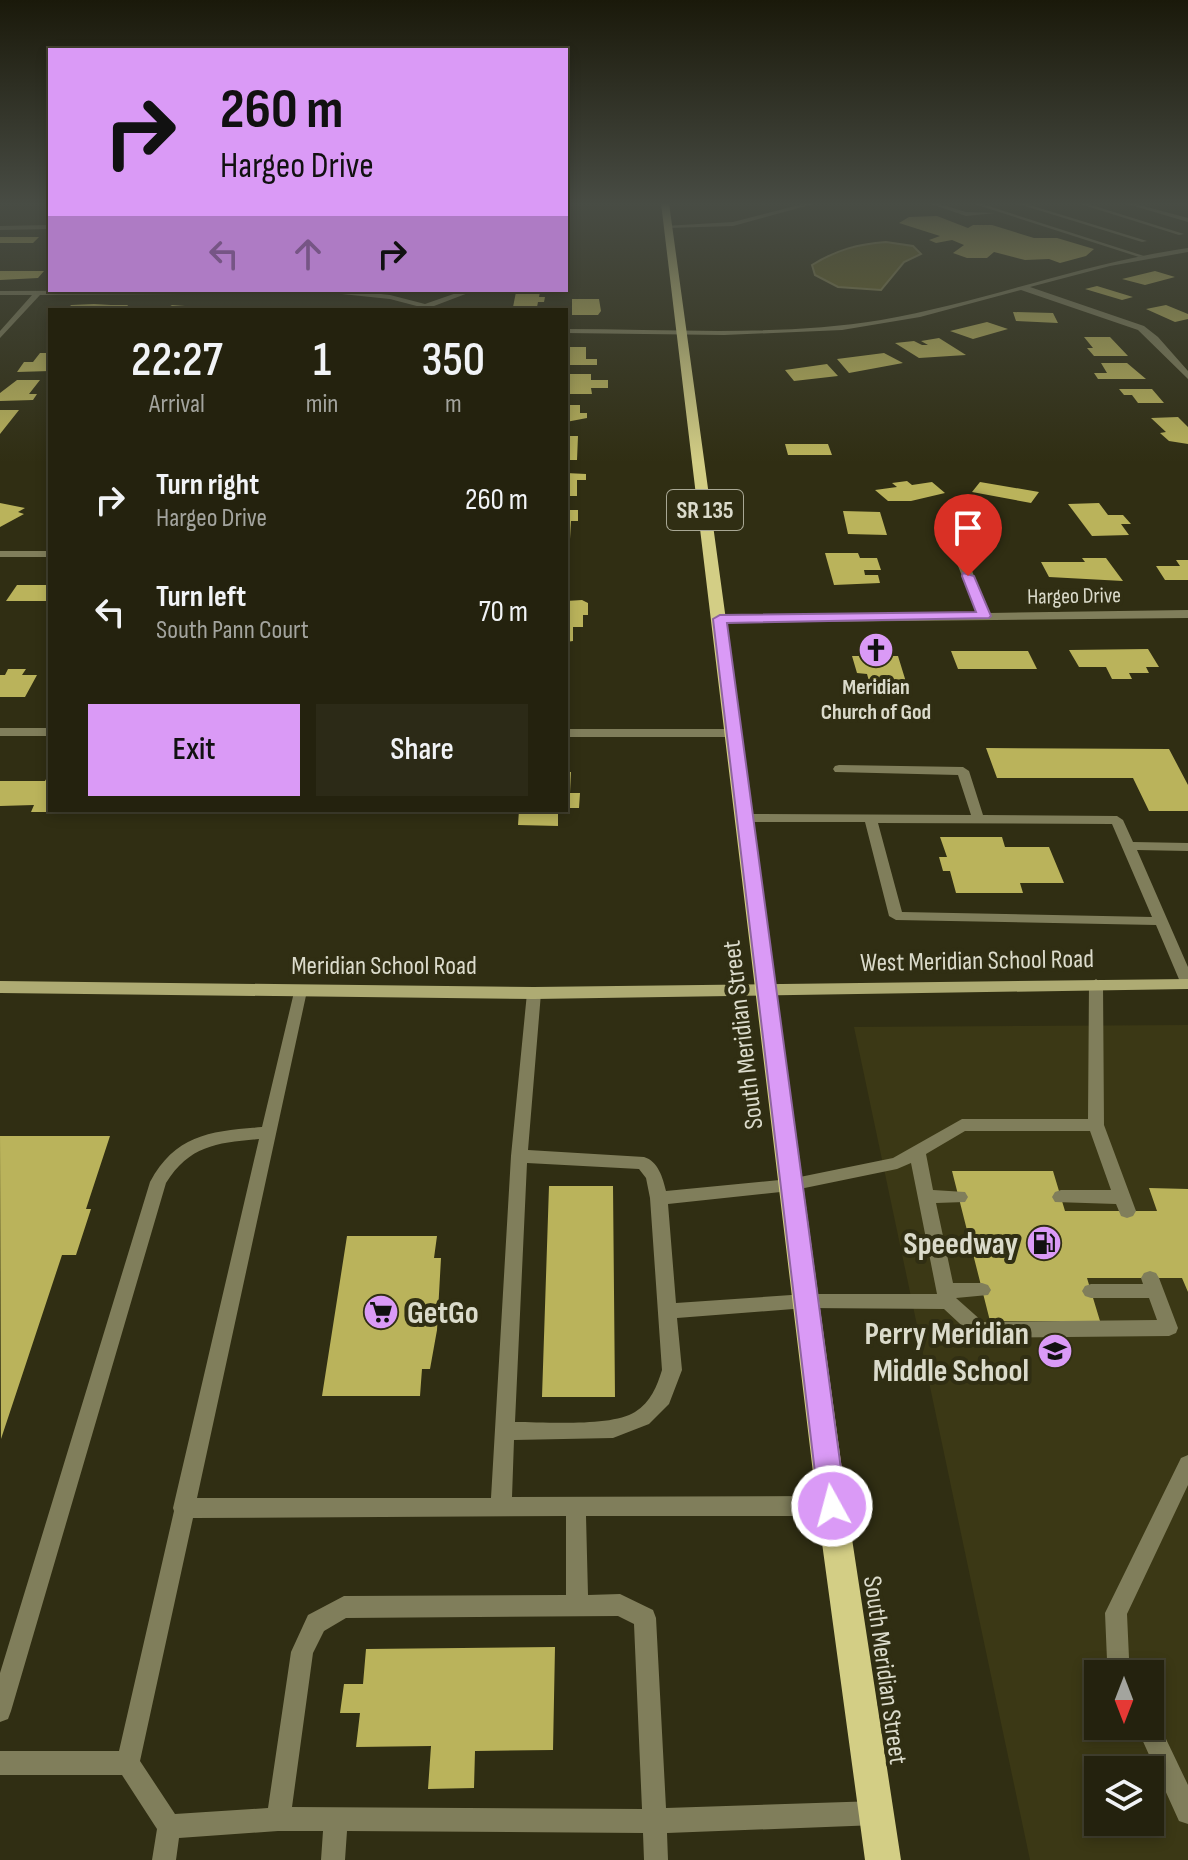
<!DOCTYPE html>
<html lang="en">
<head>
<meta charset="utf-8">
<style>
  :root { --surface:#24220e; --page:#2c2a17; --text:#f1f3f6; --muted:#a3a49e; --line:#413f2e; --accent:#da9af6 }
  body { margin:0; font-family:"Sofia Sans Condensed",sans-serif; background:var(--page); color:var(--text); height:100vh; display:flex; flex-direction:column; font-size:30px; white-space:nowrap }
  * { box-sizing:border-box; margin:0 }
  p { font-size:26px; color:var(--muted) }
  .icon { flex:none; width:44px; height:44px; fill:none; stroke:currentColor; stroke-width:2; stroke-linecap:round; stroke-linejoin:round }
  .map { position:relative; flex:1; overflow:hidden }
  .drawer { position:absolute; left:48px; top:308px; width:520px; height:504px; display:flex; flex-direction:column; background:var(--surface); border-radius:0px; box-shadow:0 4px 12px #0003,0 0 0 2px var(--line) }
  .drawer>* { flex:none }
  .top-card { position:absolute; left:48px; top:48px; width:520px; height:244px; border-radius:0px; box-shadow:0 4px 12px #0003,0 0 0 2px var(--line); background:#da9af6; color:#111; overflow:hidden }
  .needle { width:52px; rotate:180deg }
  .controls { position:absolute; left:1084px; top:1660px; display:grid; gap:16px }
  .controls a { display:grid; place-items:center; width:80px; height:80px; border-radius:0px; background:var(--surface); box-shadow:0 4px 12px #0003,0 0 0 2px var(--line); font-size:40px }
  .pin { position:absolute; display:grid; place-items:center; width:68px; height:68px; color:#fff; margin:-82px -34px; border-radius:50% 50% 50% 0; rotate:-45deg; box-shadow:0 0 8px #0007 }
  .pin .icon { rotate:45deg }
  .me { position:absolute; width:88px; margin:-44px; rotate:353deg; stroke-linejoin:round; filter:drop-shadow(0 0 6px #0008) }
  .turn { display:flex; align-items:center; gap:28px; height:168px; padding:0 40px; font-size:36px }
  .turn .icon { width:104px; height:104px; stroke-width:2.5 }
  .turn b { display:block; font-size:56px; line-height:68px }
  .lanes { display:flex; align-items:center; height:76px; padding:0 40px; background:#0003; justify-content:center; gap:40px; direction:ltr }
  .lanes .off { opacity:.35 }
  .eta { display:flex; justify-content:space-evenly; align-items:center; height:136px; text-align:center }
  .eta b { font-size:48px; font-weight:600; line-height:56px }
  .button { display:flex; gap:16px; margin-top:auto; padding:16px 40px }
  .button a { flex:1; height:92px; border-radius:0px; background:var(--accent); color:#111; font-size:32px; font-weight:600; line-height:92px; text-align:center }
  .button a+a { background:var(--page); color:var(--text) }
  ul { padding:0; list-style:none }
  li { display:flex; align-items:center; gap:24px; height:112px; padding:0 40px }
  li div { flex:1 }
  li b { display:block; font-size:30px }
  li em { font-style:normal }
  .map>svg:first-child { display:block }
</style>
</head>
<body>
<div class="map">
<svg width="1188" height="1860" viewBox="0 0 1188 1860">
  <rect width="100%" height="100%" fill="#302e13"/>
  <path fill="#3b3815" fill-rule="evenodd" d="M1188 1025V1860H1030L854 1027ZM1098 1674H1150V1726H1098ZM1098 1770H1150V1822H1098Z"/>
  <path fill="#6d6824" stroke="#8e8a56" stroke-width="2" d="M886 242 913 246 921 254 904 262 881 290 838 287 815 275 812 265C836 250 858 244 886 242Z"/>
  <path fill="#bab35b" d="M937 216 968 228 973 225H992L1034 238H1057L1094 249 1086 256 1060 263 1049 259 1025 260 994 252 987 258H967L953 253 964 245 952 240 936 243 929 240 940 236 899 223 909 217Z
    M0 237H39L33 243H0Z
    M0 271H44L38 278 0 280Z
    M1155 271 1175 277 1145 285 1122 279Z
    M1097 286 1133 297 1122 300 1085 289Z
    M516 292H540L539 297H545L544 302H538L537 307H513Z
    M572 299H599L601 311 598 315H572Z
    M94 304 111 305H128L125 310H67L71 305Z
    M172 305 211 308V310H164Z
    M1166 305 1188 314V319L1175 322 1146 309Z
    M1013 312 1053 313 1058 323 1016 321Z
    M987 322 1008 329 973 339 950 331Z
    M1084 337H1110L1128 356H1094L1087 348H1093Z
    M939 338 966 355 919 358 895 343 914 341 922 345H928L921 341Z
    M566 347H586V359H597V365H566Z
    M40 353H50V371L17 372 24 362H33Z
    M884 353 903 363 849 373 837 359Z
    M1101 363H1127L1146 379H1098L1094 373H1107Z
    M827 364 838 376 794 381 785 370Z
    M566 374H591V380H608V388H591L592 394H566Z
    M17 380H40L29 394H37L33 400 0 401V393Z
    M1119 389H1152L1164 403H1138L1132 395H1124Z
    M566 405H580V413H587V418L566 422Z
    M0 410H19L0 434Z
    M1178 417 1188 427V444L1169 441 1160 433 1166 432 1151 418Z
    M566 436H578L577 460H566Z
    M785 444H828L832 455H788Z
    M566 473 586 474V480H577V496H566Z
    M907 481 912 485 932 482 945 493 911 501H888L875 490 897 487 892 483Z
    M980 482 1039 492 1031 503 972 492Z
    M0 503 25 508 18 512 24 514 0 527Z
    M1099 503 1108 515H1123L1131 524H1121L1129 535 1092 536 1068 504Z
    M566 510H578V521H571L570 539H566Z
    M843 511 880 512 887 535 848 534Z
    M825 553H858L860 558H877L881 570H864L865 575H878L880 583 834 585Z
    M1082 558H1106L1123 581 1049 577 1041 562H1085Z
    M1176 560H1188V580H1165L1156 566H1180Z
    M17 585H50V601H6Z
    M582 600 588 603V615H583V627H573V641L566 642V601Z
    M1148 649 1159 667H1146L1149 673H1129L1132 679H1112L1106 667H1079L1069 650Z
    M951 651H1028L1037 669H958Z
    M852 656H898L910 695H873L867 674 857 673Z
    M8 669H26L22 675H37L25 697H0V675H5Z
    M986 748 1169 749 1188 785V811H1149L1133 778H997Z
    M50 772V812H31L34 805 0 806V781H45Z
    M566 772H571L570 793H580L579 808H566Z
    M519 810H558V826L518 825Z
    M940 837H1002L1005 847H1049L1064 883H1020L1023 893H956L950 871H943L939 857H947Z
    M0 1136H110L86 1209H91L76 1255H62L1 1439Z
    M952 1171H1053L1065 1211H1157L1149 1188 1188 1189V1292L1182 1278H1087L1100 1321H990Z
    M549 1186H613L615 1397H542Z
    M347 1236H437L434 1258H441L437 1330 430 1369H422L420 1396H322Z
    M555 1647 553 1750 475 1751 474 1788 428 1789 431 1746 356 1747 360 1713H340L344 1684H363L366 1649Z"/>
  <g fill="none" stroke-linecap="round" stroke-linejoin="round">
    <path fill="#807e5b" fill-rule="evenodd" d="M928 203H936L966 212 995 213 966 216Z
      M971 203H979L1144 256 1139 257Z
      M1015 203H1023L1147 241 1142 242Z
      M1077 203H1085L1184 234 1179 235Z
      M1124 203H1132L1188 218V222Z
      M839 765 963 767 969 771 983 815 1117 816 1123 820 1133 842 1188 843V851L1137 850 1188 967V989L1181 984 1156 925 896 920 889 916 865 822H745L739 818 745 814 971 815 958 775 835 772 833 769 835 766ZM878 823 1112 824 1152 917 902 912Z
      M1096 979 1103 984 1104 1125 1136 1211 1133 1216 1127 1218 1121 1216 1116 1204 1055 1202 1052 1197 1055 1192 1061 1190H1111L1090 1131H965L926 1154 933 1190 965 1192 968 1197 965 1202 936 1203 953 1283H982L988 1285 991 1290 988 1295 956 1298 983 1322 1157 1320 1149 1298H1091L1085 1296 1082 1291 1085 1286 1091 1284H1143L1141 1278 1144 1273 1150 1271 1156 1273 1159 1278 1178 1328 1176 1333 1169 1336 979 1338 972 1335 944 1309 806 1308 677 1318 682 1370 669 1404 649 1424 613 1438 514 1440 512 1497 832 1496 839 1499 842 1506 839 1513 832 1516H586L588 1595 620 1594 653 1610 656 1618 666 1808 877 1801 886 1804 889 1813 886 1822 877 1825 667 1833 668 1860H644L643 1833 347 1831 345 1860H321L323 1831H278L179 1838 176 1860H152L157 1829 122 1775H0V1751H119L174 1511 173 1508 259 1139C217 1143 190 1145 166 1183L11 1711 8 1719 0 1722V1673L150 1182C176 1134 211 1131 262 1127L295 988 300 986 307 991 197 1498H491L511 1156 527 993 529 990H539L541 993 528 1150 644 1157C658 1161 663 1178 666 1191L790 1179 893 1158 962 1119H1088L1089 984ZM527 1163 639 1169 646 1178 650 1198 662 1370C657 1386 651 1402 635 1412 612 1427 544 1422 515 1422ZM911 1163 937 1294H806L676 1303 668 1204 790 1191 897 1169ZM566 1516V1595L344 1596 308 1615 291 1652 268 1808 175 1814 140 1761 193 1518ZM618 1616 634 1624 642 1809 292 1807 313 1653 324 1631 346 1618Z
      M1188 1455V1485L1127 1614 1129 1658 1136 1674H1113L1107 1660 1105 1613 1181 1458Z
      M1150 1715 1156 1718 1188 1785V1824L1179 1821 1136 1726H1150Z"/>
    <path fill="#807e5b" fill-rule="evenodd" d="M807 203H817L733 226 667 228 664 226 733 222Z
      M50 225V229L0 230V226Z
      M1188 248V252L1110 266 1030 287 1144 326 1158 337 1188 371V379L1138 330 1021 290 920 317 842 330 724 335 566 333V329C671 329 777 337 881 320 985 302 1083 263 1188 248Z
      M345 290 390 295 425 304 465 290H476L434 306 445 310H432L390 299 332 293 40 295 0 338V331L32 295H0V291Z
      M971 530 976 533 966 556 989 613 1188 610V618L720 623 714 619 720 615 977 613 954 556 966 533Z
      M0 551H50V557H0Z
      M0 728H50V736H0Z
      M566 729H734L741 733 734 737H566Z"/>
    <path fill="#aeab73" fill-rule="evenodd" d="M1188 979V989L534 999 0 993V981L534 987Z"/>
    <path fill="#d3ce85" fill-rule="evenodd" d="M661 203H669L847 1506 901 1860H865L817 1506Z"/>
  </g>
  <linearGradient id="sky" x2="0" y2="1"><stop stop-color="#1a190a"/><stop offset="0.44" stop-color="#484c44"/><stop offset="1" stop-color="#484c44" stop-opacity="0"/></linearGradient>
  <rect width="1188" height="463" fill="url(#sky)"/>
  <path fill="#da9af6" stroke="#8e64a0" stroke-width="2" d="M963 573 974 576 991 616 989 618 727 623 846 1506 842 1514 832 1518 823 1514 819 1506 713 619 720 615 976 612 962 576Z"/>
  <defs>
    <symbol id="church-disc" viewBox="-11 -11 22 22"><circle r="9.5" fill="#da9af6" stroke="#302e13"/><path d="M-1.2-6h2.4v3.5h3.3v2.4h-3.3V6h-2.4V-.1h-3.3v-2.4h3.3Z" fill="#111"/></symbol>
    <symbol id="fuel-disc" viewBox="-11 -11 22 22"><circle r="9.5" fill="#da9af6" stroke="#302e13"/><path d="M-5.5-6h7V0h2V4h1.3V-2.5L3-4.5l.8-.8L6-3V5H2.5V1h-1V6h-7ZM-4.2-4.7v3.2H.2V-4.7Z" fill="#111"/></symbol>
    <symbol id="supermarket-disc" viewBox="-11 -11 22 22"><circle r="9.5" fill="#da9af6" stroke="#302e13"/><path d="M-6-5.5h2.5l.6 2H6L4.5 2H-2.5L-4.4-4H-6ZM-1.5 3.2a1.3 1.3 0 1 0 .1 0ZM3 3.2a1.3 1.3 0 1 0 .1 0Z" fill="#111"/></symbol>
    <symbol id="school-disc" viewBox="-11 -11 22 22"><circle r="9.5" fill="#da9af6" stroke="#302e13"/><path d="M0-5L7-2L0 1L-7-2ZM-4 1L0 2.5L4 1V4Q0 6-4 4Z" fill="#111"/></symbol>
  </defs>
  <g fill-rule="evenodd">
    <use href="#church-disc" x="856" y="630" width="40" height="40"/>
    <use href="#fuel-disc" x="1024" y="1223" width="40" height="40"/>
    <use href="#supermarket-disc" x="361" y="1292" width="40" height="40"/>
    <use href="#school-disc" x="1035" y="1331" width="40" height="40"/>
  </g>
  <g text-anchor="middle" stroke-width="8" stroke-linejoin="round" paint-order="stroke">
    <g font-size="22" fill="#dbdbcb" stroke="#302e13">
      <text transform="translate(1074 595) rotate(-1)" y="8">Hargeo Drive</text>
    </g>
    <g font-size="22" font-weight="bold" fill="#dbdbcb" stroke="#302e13">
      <text x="876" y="694">Meridian<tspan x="876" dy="25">Church of God</tspan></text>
    </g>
    <rect fill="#302e13" stroke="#a8a794" stroke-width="2" x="667" y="490" width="76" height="40" rx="6"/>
    <g font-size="24" font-weight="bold" fill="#dbdbcb">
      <text x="705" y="518">SR 135</text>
    </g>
    <g font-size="26" fill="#dbdbcb" stroke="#302e13">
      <text transform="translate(977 960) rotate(-1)" y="9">West Meridian School Road</text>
      <text x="384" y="974">Meridian School Road</text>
      <text transform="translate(742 1035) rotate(-97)" y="9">South Meridian Street</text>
      <text transform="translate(886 1670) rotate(82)" y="9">South Meridian Street</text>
    </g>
    <g font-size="32" font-weight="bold" fill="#dbdbcb" stroke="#302e13" text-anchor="end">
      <text x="1018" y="1254">Speedway</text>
      <text x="407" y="1323" text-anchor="start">GetGo</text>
      <text x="1029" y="1344">Perry Meridian<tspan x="1029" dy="37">Middle School</tspan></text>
    </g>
  </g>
</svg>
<div class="controls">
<a><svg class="needle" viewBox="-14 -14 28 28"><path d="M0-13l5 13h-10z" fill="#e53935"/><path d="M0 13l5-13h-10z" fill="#a3a49e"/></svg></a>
<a><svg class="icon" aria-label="layers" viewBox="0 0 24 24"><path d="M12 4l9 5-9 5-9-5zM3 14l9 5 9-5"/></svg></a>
</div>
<div class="pin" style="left:968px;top:576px;background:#d93025"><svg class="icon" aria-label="arrive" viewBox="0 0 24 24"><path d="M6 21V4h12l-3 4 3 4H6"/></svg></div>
<svg class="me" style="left:832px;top:1506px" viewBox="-20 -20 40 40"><circle r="17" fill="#da9af6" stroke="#fff" stroke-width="3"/><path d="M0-11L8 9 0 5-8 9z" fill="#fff"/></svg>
<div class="top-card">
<div class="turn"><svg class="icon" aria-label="right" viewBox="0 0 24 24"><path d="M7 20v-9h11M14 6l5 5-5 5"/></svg><div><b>260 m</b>Hargeo Drive</div></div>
<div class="lanes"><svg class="icon off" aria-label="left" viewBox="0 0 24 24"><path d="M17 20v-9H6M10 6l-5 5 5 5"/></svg><svg class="icon off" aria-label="ahead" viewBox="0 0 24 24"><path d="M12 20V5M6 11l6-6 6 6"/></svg><svg class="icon" aria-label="right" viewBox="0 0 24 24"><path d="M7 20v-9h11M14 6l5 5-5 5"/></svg></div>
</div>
<section class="drawer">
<div class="eta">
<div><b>22:27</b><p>Arrival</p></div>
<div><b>1</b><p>min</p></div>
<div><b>350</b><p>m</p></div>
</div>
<ul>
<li><svg class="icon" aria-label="right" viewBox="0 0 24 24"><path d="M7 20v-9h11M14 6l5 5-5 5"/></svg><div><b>Turn right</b><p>Hargeo Drive</p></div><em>260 m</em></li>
<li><svg class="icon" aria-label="left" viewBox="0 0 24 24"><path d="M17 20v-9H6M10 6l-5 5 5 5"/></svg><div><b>Turn left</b><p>South Pann Court</p></div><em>70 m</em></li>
</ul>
<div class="button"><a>Exit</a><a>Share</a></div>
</section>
</div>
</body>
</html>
